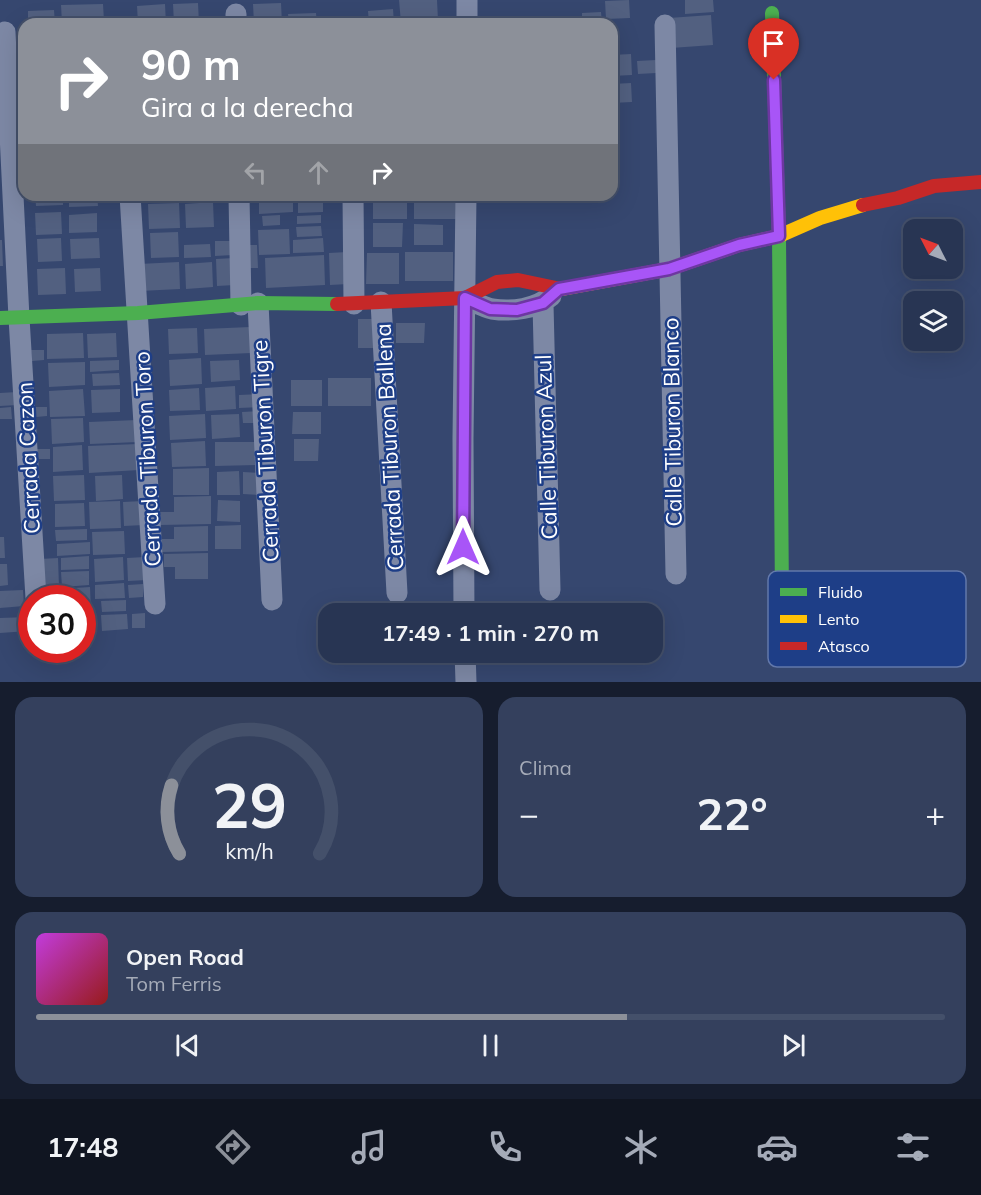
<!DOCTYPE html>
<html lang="es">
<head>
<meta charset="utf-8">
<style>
  body { margin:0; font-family:Mulish,sans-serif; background:#34405d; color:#f1f3f6; height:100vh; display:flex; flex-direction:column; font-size:22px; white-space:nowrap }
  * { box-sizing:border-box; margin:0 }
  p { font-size:20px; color:#a5abb8 }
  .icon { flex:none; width:33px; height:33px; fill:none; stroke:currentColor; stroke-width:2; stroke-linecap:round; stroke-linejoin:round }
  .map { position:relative; height:682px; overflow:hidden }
  .side { display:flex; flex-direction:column; gap:15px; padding:15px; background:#161d2e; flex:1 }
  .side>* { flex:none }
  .hud { position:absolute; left:18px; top:18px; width:600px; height:183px; border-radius:18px; box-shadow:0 6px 24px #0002,0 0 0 2px #44506a; background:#8c9099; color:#fff; overflow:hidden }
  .needle { width:39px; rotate:312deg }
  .tools { position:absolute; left:903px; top:219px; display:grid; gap:12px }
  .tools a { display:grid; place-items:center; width:60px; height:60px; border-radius:12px; background:#283553; box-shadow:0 6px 24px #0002,0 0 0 2px #44506a; font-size:30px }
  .speed { position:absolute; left:18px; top:585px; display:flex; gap:12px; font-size:30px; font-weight:700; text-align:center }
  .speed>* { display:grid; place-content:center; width:78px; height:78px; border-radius:50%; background:#283553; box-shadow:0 6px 24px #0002,0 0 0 2px #44506a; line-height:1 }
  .speed .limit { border:9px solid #d22; background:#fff; color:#111 }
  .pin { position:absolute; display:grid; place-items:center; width:51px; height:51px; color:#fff; margin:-62px -26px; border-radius:50% 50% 50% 0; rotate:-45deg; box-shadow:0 0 6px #0007 }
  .pin .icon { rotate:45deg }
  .me { position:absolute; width:66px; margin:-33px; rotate:0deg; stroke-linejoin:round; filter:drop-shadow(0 0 4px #0008) }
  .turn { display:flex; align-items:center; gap:21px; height:126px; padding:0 24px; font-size:27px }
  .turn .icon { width:78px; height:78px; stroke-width:2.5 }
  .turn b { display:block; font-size:42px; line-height:51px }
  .lanes { display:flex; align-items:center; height:57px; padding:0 24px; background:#0003; justify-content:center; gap:30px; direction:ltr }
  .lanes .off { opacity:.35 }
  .big { font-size:45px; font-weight:700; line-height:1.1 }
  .side .tile { flex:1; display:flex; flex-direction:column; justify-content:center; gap:9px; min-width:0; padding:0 21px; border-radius:18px; background:#34405d }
  .side .dial { align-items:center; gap:0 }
  .dial svg { height:156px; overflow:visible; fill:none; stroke:#44506a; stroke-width:7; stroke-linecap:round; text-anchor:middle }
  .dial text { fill:#f1f3f6; stroke:none }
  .song { display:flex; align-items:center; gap:18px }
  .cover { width:72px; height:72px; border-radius:9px; background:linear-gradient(135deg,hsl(290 70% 55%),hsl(0 70% 35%)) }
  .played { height:6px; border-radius:3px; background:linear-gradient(90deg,#8c9099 65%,#44506a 65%) }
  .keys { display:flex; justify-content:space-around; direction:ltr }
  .heat { display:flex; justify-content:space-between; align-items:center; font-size:33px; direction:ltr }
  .side .tiles { flex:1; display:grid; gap:15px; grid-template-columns:1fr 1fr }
  .tile:last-child { grid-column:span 2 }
  .trip { position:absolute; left:318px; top:603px; width:345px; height:60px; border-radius:18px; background:#283553; box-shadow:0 6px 24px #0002,0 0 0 2px #44506a; font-weight:700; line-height:60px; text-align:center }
  .menu { display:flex; height:96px; justify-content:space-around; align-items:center; background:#101521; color:#a5abb8 }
  .menu .icon { width:42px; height:42px }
  .menu .on { color:#8c9099 }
  .menu b { font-size:27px; color:#f1f3f6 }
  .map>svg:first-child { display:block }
  .building { fill:#526080 }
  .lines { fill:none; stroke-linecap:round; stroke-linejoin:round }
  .street { stroke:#7d88a5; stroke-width:21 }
  .fast { stroke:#4caf50; stroke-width:14 }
  .slow { stroke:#ffc107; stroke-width:14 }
  .jam { stroke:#c62828; stroke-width:14 }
  .route-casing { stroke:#6d37a1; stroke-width:15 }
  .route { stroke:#a855f7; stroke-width:10 }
  .labels { text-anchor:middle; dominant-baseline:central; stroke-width:5; stroke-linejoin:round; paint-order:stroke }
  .street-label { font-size:22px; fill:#fff; stroke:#1e3e87 }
  .key { fill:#1e3e87; stroke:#6278ab; stroke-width:1.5 }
  .key-label { font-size:16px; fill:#fff }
</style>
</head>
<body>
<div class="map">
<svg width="981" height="682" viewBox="0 0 981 682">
  <rect width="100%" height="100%" fill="#36476f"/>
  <path class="building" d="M 399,0 L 437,0 L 438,20 L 401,23 Z
    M 629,0 L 630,18 L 606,19 L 605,1 Z
    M 685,0 L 713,0 L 714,12 L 685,14 Z
    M 198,3 L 199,24 L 174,24 L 173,4 Z
    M 281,3 L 282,24 L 254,24 L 253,4 Z
    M 103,4 L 104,21 L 62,23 L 61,5 Z
    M 165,4 L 166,24 L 138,24 L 137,6 Z
    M 393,9 L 394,23 L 369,24 L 368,11 Z
    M 54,10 L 55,24 L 28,24 L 28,11 Z
    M 601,12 L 602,24 L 582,24 L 582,13 Z
    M 316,13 L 317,24 L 289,24 L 288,14 Z
    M 711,15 L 713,45 L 671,48 L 669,18 Z
    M 631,54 L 632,75 L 612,76 L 612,55 Z
    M 656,60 L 656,73 L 638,74 L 637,61 Z
    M 631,83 L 632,102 L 612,103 L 612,84 Z
    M 35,195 L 63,195 L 63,205 L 36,206 Z
    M 69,195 L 97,195 L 98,206 L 69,207 Z
    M 148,195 L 179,195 L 179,201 L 148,202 Z
    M 184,195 L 210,195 L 210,199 L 184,201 Z
    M 373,195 L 407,196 L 407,219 L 373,219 Z
    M 414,196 L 457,196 L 456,219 L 414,219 Z
    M 323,197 L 323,212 L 298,213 L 298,198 Z
    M 293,198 L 293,212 L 259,214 L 259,200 Z
    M 213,202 L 214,227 L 186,228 L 185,204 Z
    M 179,203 L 180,228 L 149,229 L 148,204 Z
    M 61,212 L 62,234 L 36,235 L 35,213 Z
    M 97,213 L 97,232 L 69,233 L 69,215 Z
    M 280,215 L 280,225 L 263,226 L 262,216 Z
    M 321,215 L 321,223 L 297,224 L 297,216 Z
    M 373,223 L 403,223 L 402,247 L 373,247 Z
    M 414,224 L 443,225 L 443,245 L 414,245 Z
    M 321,226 L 322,236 L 297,237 L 296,227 Z
    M 289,229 L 290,254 L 259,255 L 258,230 Z
    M 178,232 L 179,257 L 151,258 L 150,233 Z
    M 61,238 L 62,261 L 38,262 L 37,239 Z
    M 99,238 L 100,258 L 71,259 L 70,239 Z
    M 323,238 L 324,252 L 293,253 L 293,240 Z
    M 0,240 L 2,240 L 3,266 L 0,266 Z
    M 215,241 L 232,241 L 233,255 L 215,256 Z
    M 210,244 L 211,257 L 184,258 L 184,245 Z
    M 246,245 L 257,245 L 258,268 L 247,268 Z
    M 347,252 L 348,284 L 330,285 L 329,253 Z
    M 405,252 L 453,252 L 453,281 L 405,281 Z
    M 367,253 L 399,253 L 399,284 L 366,284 Z
    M 324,255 L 325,285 L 266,288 L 265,258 Z
    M 234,258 L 235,285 L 217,286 L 216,259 Z
    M 179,262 L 180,289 L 140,291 L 139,264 Z
    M 212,262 L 213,287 L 186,289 L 185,264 Z
    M 65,268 L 66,294 L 38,295 L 37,269 Z
    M 100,268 L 101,291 L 75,292 L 74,269 Z
    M 358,319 L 376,319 L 376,348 L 358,348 Z
    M 396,323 L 425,323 L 424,343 L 396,343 Z
    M 250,327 L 251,353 L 205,355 L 204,329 Z
    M 197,328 L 198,353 L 169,354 L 168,329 Z
    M 83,333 L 84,358 L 47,359 L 47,334 Z
    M 116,333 L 117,357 L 88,358 L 87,334 Z
    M 31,350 L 44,350 L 44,360 L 32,361 Z
    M 201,358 L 202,384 L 170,386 L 169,360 Z
    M 119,360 L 119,370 L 90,372 L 90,361 Z
    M 239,360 L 240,380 L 211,382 L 210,361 Z
    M 85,362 L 85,385 L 49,387 L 48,363 Z
    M 119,373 L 120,385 L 93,386 L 92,374 Z
    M 328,378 L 371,378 L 371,406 L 328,406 Z
    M 291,380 L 322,380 L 322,406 L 291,406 Z
    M 235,386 L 236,409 L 206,411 L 205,388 Z
    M 199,388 L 200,410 L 170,411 L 169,390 Z
    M 83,389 L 85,416 L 50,417 L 49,391 Z
    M 120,389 L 120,412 L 92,413 L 91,390 Z
    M 17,392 L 18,405 L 0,406 L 0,393 Z
    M 259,394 L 259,407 L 239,408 L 239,395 Z
    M 11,407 L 12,419 L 0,419 L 0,408 Z
    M 35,407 L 47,407 L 47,416 L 36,417 Z
    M 259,411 L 260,423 L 243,423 L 242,412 Z
    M 293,412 L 321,412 L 321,434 L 292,434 Z
    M 205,414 L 206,438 L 170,440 L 169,416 Z
    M 239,414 L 240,437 L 212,439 L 211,415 Z
    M 83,418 L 84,442 L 52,444 L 51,419 Z
    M 137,420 L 138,442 L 90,444 L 89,422 Z
    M 294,439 L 319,439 L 318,461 L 294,461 Z
    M 205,441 L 206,466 L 172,467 L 171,443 Z
    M 215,442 L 258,442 L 258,465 L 215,466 Z
    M 138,444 L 139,470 L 89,473 L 88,446 Z
    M 82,445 L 83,470 L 53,472 L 53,447 Z
    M 37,449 L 50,449 L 50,459 L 37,459 Z
    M 209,468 L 209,495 L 173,495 L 173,469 Z
    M 239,471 L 240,495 L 217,495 L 217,472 Z
    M 243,472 L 261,473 L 260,495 L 243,494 Z
    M 84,475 L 85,500 L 54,501 L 53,476 Z
    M 122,475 L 123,499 L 96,501 L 95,476 Z
    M 211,496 L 211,524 L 160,525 L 160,512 L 174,512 L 174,497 Z
    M 218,500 L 240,501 L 240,522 L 217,521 Z
    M 120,501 L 121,528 L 90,529 L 89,502 Z
    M 143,501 L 144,525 L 124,526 L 123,502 Z
    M 84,503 L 85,526 L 55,527 L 55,504 Z
    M 241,525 L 241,549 L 215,549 L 215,526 Z
    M 208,526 L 208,551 L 162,552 L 162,539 L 174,539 L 174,527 Z
    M 87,529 L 87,540 L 56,541 L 55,530 Z
    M 124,531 L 125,554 L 93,555 L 92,532 Z
    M 0,537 L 4,537 L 5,558 L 0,558 Z
    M 90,542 L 90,554 L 57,556 L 57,544 Z
    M 208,553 L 208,579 L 175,579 L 175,567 L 164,567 L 164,554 Z
    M 89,556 L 89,569 L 61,570 L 61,558 Z
    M 123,557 L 124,580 L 95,582 L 94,559 Z
    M 145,557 L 147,580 L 128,581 L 127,558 Z
    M 58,558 L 59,587 L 41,587 L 40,559 Z
    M 0,564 L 7,564 L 8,585 L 0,586 Z
    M 89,571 L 89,585 L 62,587 L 61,572 Z
    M 124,583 L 125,598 L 95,599 L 95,585 Z
    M 143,584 L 143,597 L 129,598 L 128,585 Z
    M 90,587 L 92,634 L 82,634 L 82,598 L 59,598 L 59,589 Z
    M 23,590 L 24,606 L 0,608 L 0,591 Z
    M 126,600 L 126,611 L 102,612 L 101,601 Z
    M 145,613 L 145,628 L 132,628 L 132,614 Z
    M 127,614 L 128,629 L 102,631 L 101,615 Z
    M 28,617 L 28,631 L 0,633 L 0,618 Z"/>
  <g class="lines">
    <path class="street" d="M 236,14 L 236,24
      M 467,24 L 467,0
      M 665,25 L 676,574
      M 5,32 L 19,318 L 36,598
      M 130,195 L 155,604
      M 239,195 L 241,305
      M 353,195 L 354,304
      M 465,298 C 473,301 483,307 492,309 C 512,312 536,309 551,296
      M 381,302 L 397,593
      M 258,303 L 272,600
      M 543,304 L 550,590
      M 464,614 L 463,439 L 466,195
      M 465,652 L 466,682"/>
    <path class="fast" d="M 772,13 L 779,236 L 782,598
      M 0,318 L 138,313 L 258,303 L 337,304"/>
    <path class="slow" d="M 561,289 L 669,269 L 739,245 L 779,236 L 820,218 L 863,205"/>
    <path class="jam" d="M 863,205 L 898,198 L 934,186 L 981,182
      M 337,304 L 465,298 L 497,282 L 518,280 L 561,289"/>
  </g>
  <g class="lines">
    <defs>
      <path id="route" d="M 463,547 L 465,298 L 490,309 L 517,310 L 543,303 L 559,289 L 669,269 L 739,245 L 779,236 L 774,80"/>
    </defs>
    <use href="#route" class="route-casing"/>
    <use href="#route" class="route"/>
  </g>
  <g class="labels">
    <g class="street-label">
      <text transform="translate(672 422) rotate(-91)">Calle Tiburon Blanco</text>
      <text transform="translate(389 447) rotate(-93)">Cerrada Tiburon Ballena</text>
      <text transform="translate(546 447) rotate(-92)">Calle Tiburon Azul</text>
      <text transform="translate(265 451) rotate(-93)">Cerrada Tiburon Tigre</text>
      <text transform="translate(28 458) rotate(-93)">Cerrada Cazon</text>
      <text transform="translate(147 459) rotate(-93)">Cerrada Tiburon Toro</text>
    </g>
  </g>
  <rect x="768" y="571" width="198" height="96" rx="9" class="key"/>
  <rect x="780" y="588" width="27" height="8" fill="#4caf50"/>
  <rect x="780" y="615" width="27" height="8" fill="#ffc107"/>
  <rect x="780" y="642" width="27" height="8" fill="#c62828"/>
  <g class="key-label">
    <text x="818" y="598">Fluido</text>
    <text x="818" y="625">Lento</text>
    <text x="818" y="652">Atasco</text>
  </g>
</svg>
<div class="tools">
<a><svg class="needle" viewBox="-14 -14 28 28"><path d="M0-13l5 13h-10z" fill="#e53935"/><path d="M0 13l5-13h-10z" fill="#a5abb8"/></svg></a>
<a><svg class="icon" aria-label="layers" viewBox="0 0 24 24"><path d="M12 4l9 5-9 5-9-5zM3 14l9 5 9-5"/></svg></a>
</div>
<div class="speed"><div class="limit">30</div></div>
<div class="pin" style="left:774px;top:80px;background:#d93025"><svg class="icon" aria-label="arrive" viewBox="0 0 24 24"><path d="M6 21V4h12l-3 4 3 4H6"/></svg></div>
<svg class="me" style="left:463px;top:547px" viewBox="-20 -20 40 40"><path d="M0-17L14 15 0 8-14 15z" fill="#a855f7" stroke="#fff" stroke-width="4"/></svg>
<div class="trip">17:49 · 1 min · 270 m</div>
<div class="hud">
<div class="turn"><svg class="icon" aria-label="right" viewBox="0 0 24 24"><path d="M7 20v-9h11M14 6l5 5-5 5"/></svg><div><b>90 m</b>Gira a la derecha</div></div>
<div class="lanes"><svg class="icon off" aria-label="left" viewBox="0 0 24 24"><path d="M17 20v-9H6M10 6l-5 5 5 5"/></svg><svg class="icon off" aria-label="ahead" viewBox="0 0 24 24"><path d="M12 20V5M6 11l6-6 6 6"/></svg><svg class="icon" aria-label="right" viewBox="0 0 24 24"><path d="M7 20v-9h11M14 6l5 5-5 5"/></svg></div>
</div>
</div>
<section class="side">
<div class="tiles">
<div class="tile dial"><svg viewBox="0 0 100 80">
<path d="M14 69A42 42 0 1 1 86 69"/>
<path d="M14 69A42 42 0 0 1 10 34" stroke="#8c9099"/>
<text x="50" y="56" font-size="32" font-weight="700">29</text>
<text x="50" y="72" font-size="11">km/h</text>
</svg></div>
<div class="tile"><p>Clima</p>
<div class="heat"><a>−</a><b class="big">22°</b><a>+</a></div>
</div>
<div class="tile">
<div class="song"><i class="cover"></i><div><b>Open Road</b><p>Tom Ferris</p></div></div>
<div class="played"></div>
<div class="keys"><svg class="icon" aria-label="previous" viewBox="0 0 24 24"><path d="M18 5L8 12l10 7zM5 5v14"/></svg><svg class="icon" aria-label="pause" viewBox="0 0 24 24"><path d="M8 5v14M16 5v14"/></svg><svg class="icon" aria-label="next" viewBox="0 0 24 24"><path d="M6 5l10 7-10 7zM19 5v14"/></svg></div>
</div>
</div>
</section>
<nav class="menu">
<b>17:48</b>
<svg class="icon on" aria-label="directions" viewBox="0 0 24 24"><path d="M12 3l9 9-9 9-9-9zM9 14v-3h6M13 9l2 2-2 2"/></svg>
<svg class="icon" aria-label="music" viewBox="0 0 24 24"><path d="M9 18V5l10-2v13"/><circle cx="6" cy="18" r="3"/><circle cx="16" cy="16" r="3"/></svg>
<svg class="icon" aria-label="phone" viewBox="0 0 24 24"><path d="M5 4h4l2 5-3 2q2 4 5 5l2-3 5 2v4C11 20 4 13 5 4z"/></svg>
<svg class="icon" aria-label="climate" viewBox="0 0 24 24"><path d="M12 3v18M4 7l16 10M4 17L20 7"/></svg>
<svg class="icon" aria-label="car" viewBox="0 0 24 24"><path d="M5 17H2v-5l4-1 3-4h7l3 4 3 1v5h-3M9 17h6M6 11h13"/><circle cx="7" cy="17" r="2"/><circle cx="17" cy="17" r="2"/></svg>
<svg class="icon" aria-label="filters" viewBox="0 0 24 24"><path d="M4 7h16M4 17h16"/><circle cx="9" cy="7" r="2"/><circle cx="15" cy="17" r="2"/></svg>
</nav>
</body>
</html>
